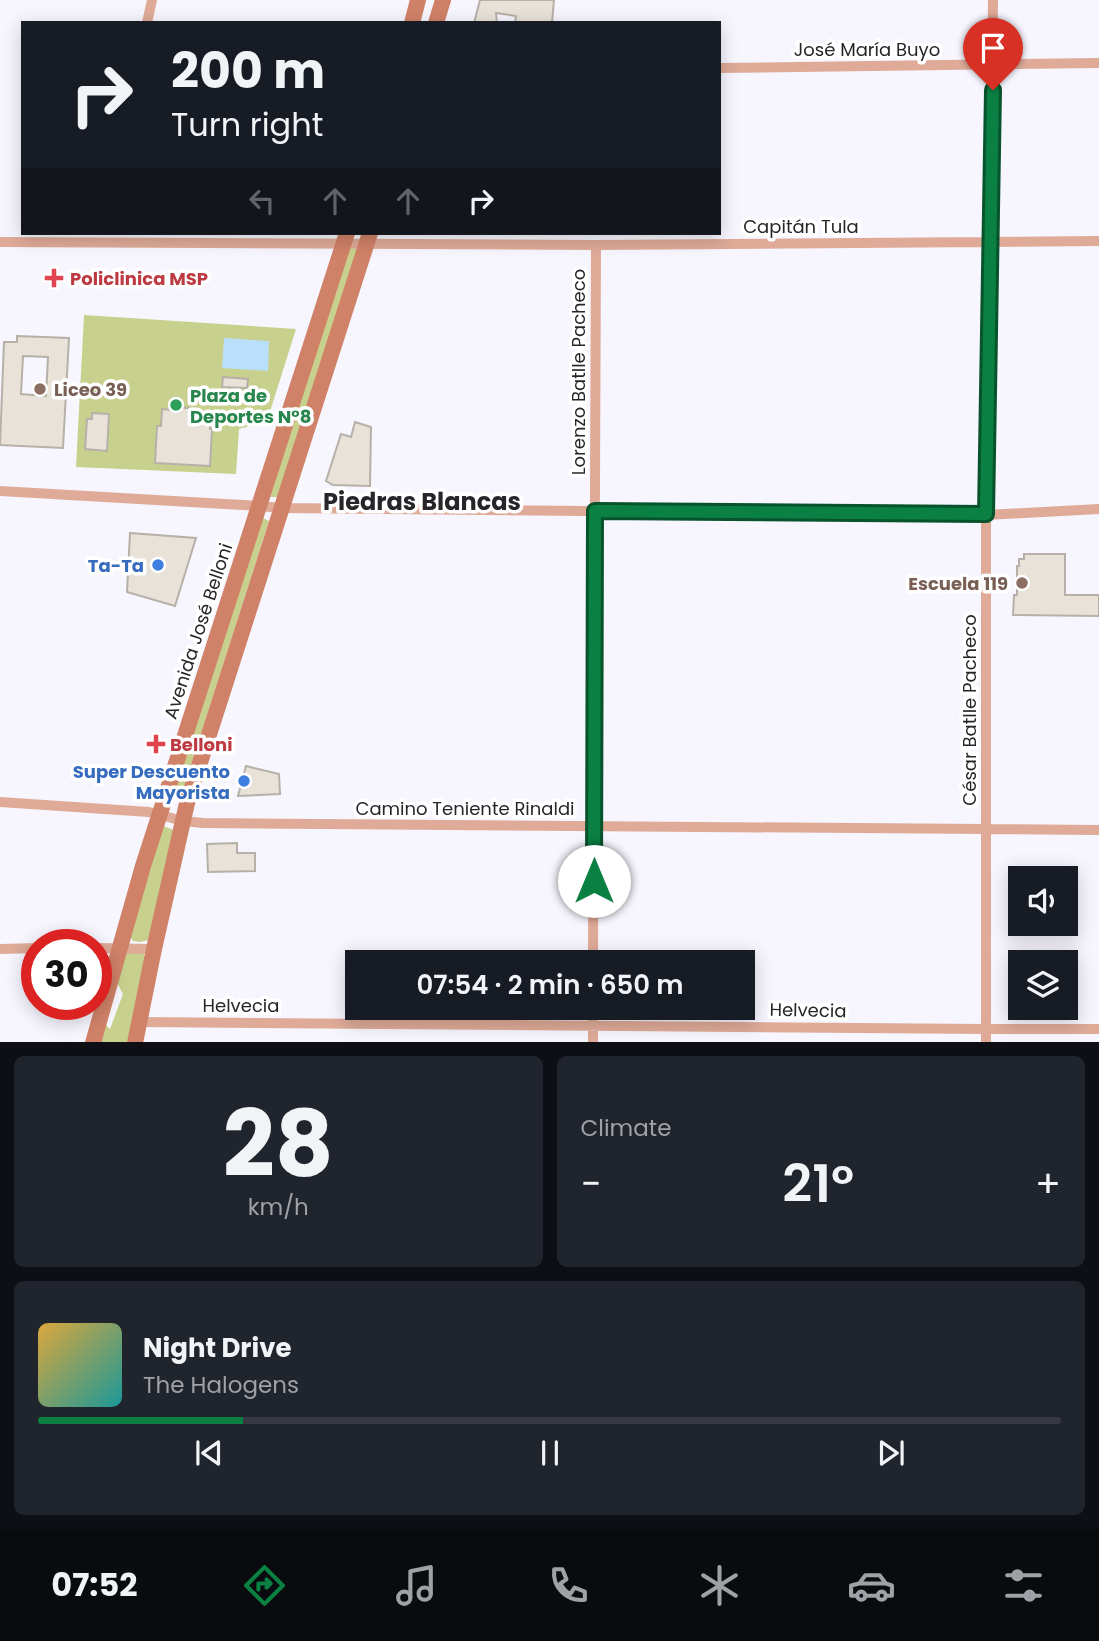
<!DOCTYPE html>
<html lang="en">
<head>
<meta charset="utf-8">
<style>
  body { margin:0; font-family:Poppins,sans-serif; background:#20242c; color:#f1f3f6; height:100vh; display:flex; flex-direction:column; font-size:26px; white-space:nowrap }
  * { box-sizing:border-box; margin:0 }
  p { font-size:23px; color:#9ea1a6 }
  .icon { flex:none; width:38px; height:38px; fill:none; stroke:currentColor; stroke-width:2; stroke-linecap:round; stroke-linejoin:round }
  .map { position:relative; height:1042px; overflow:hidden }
  .details { display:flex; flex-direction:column; gap:14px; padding:14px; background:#0d0f14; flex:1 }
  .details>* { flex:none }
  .top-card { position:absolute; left:21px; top:21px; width:700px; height:214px; border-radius:0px; box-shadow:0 4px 18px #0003; background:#171b24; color:#f1f3f6; overflow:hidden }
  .fabs { position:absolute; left:1008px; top:866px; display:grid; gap:14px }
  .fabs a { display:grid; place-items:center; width:70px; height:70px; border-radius:0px; background:#171b24; box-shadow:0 4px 18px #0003; font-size:35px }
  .speed { position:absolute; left:21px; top:929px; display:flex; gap:14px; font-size:35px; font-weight:700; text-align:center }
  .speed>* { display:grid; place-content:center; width:91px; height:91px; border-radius:50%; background:#171b24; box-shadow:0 4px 18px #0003; line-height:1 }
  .speed .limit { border:10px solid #d22; background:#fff; color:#111 }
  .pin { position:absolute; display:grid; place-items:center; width:60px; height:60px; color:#fff; margin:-72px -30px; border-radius:50% 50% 50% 0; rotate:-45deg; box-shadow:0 0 7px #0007 }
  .pin .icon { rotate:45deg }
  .me { position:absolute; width:77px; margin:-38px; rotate:0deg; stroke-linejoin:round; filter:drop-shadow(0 0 5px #0008) }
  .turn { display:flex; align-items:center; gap:24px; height:147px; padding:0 35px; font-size:32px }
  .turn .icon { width:91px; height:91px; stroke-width:2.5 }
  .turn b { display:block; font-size:49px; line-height:60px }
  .lanes { display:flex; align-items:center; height:66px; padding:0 35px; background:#0003; justify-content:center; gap:35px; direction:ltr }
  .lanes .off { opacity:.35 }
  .big { font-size:52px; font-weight:600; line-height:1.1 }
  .details .widget { flex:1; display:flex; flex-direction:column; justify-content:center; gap:10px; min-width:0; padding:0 24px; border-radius:10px; background:#20242c }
  .details .dial { align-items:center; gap:0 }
  .dial b { font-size:91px; line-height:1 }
  .song { display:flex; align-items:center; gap:21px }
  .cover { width:84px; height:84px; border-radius:10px; background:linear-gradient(135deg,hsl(40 70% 55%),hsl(180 70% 35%)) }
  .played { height:7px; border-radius:4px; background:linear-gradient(90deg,#0b8043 20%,#363941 20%) }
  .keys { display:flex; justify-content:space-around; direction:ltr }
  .heat { display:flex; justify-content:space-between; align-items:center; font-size:38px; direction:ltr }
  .details .tiles { flex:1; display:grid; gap:14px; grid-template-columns:1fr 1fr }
  .widget:last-child { grid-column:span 2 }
  .trip { position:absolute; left:345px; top:950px; width:410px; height:70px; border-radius:0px; background:#171b24; box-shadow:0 4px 18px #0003; font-weight:600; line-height:70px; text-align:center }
  .tabs { display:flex; height:112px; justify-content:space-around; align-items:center; background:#090b0e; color:#9ea1a6 }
  .tabs .icon { width:49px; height:49px }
  .tabs .on { color:#0b8043 }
  .tabs b { font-size:32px; color:#f1f3f6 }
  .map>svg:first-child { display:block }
  .green { fill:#c8d08d }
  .water { fill:#badffb }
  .building { fill:#e8e2d9; stroke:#b6b0a8; stroke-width:2; fill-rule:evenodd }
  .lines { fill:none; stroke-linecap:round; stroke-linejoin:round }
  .minor { stroke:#dfaa98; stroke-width:10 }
  .secondary { stroke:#d08268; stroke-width:16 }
  .route-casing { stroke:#07532c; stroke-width:18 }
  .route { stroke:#0b8043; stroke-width:12 }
  .health-dot { fill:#e0444e; stroke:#fff; stroke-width:2.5 }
  .education-dot { fill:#8d6e63; stroke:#fff; stroke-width:2.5 }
  .leisure-dot { fill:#2e9e5b; stroke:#fff; stroke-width:2.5 }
  .shop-dot { fill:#3f7fe0; stroke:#fff; stroke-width:2.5 }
  .labels { text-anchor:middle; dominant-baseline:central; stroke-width:7; stroke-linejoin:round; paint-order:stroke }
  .street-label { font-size:18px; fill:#26262a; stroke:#fff }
  .health-label { font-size:18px; font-weight:bold; fill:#be3a42; stroke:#fff; text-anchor:start }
  .education-label { font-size:18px; font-weight:bold; fill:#785e54; stroke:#fff; text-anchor:start }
  .leisure-label { font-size:18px; font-weight:bold; fill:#27864d; stroke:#fff; text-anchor:start }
  .shop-label { font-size:18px; font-weight:bold; fill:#366cbe; stroke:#fff; text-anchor:end }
  .district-label { font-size:24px; font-weight:bold; fill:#26262a; stroke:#fff }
</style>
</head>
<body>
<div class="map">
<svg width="1099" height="1043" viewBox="0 0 1099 1043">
  <rect width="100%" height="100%" fill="#f7f6fe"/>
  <path class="green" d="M 347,248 L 359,249 L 279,497 L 270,497 Z
    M 84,315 L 296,329 L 267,421 L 239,429 L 236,474 L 76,467 Z
    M 263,518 L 269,521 L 182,793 L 178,794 L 175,789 Z
    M 163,826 L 177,831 L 149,940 L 140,942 L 133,941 L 130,936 Z
    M 129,951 L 143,953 L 146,958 L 130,1042 L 97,1043 L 103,1022 L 110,1029 L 123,994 L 116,981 L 123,957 Z"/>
  <path class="water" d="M 224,338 L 269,341 L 268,371 L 222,368 Z"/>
  <path class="building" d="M 480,0 L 554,0 L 552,23 L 515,23 L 516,16 L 496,13 L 497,23 L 474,23 Z
    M 17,336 L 69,338 L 63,448 L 0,445 L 4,342 L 17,342 ZM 23,356 L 48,357 L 46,396 L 21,394 Z
    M 223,377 L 248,379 L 247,388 L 222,387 Z
    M 174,407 L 199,409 L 199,412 L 211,412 L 210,429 L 212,429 L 210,466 L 155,463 L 157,426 L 161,426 L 162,409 L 173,410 Z
    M 92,413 L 109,414 L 107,451 L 85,449 L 87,419 L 92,419 Z
    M 355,422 L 371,427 L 370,486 L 333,485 L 326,481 L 341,434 L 351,437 Z
    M 130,533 L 196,538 L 175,606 L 127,592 Z
    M 1024,554 L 1065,554 L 1065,595 L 1099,595 L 1099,616 L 1013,615 L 1014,595 L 1017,595 L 1017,566 L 1019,566 L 1019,559 L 1024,559 Z
    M 246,766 L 279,774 L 280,794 L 238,796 Z
    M 237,843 L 237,853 L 255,853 L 255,871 L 208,872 L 207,844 Z"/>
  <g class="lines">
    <path class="minor" d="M 147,23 L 152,0
      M 719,68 L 1099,63
      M 0,242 L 596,245 L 1099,241
      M 0,491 L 259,506 L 281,508 L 986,515 L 1099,509
      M 0,802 L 149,812 L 183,821 L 203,823 L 1099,830
      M 96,948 L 154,949
      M 0,949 L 37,948
      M 593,962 L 596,245
      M 139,1022 L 986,1029 L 1099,1029
      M 593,1043 L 593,1008
      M 986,1043 L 986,515 L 993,0"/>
    <path class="secondary" d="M 412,23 L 418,0
      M 436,23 L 443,0
      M 93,1043 L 143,866 L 347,233
      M 135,1043 L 154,949 L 187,803 L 370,233"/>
  </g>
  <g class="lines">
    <defs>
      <path id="route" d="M 594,881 L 595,511 L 986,514 L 993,90"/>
    </defs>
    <use href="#route" class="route-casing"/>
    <use href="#route" class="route"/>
  </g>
  <g class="health-dot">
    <path d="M50.5 267.5h7v7h7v7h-7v7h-7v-7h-7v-7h7z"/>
    <path d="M152.5 733.5h7v7h7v7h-7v7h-7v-7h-7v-7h7z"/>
  </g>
  <g class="education-dot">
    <circle cx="40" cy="389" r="7"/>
    <circle cx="1022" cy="583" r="7"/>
  </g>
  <circle class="leisure-dot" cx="176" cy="405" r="7"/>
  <g class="shop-dot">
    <circle cx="158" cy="565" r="7"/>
    <circle cx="244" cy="781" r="7"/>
  </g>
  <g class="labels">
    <g class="street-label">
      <text x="867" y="49">José María Buyo</text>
      <text x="801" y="226">Capitán Tula</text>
      <text transform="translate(578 372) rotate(-90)">Lorenzo Batlle Pacheco</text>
      <text transform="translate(198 631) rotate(-72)">Avenida José Belloni</text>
      <text transform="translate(969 710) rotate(-90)">César Batlle Pacheco</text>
      <text x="465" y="808">Camino Teniente Rinaldi</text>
      <text x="241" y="1005">Helvecia</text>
      <text transform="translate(808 1010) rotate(1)">Helvecia</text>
    </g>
    <g class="health-label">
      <text x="70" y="278">Policlinica MSP</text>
      <text x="170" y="744">Belloni</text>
    </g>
    <g class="education-label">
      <text x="54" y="389">Liceo 39</text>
      <text x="1008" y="583" text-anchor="end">Escuela 119</text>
    </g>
    <g class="leisure-label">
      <text x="190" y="395">Plaza de<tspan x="190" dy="21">Deportes N°8</tspan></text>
    </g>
    <g class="shop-label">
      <text x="144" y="565">Ta-Ta</text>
      <text x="230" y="771">Super Descuento<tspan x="230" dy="21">Mayorista</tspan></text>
    </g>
    <g class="district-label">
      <text x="422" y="501">Piedras Blancas</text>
    </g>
  </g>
</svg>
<div class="fabs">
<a><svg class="icon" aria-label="sound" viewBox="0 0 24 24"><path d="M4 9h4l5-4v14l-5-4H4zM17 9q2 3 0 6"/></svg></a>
<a><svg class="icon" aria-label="layers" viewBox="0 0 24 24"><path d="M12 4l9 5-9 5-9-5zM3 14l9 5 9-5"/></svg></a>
</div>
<div class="speed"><div class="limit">30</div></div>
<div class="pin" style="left:993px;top:90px;background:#d93025"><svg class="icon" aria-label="arrive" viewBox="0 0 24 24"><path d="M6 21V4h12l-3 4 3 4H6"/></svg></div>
<svg class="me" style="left:594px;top:881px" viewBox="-20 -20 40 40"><circle r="19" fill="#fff"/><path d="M0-13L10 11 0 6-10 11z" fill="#0b8043"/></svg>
<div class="trip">07:54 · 2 min · 650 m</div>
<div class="top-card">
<div class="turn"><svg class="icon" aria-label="right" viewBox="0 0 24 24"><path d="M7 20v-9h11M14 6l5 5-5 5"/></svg><div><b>200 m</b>Turn right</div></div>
<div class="lanes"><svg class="icon off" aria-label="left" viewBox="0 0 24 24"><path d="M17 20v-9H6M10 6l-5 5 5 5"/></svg><svg class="icon off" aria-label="ahead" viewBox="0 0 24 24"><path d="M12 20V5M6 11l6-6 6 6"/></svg><svg class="icon off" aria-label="ahead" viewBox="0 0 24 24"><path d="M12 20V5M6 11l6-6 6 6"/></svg><svg class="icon" aria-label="right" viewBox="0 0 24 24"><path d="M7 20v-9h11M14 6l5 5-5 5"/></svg></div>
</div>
</div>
<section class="details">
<div class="tiles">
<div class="widget dial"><b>28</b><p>km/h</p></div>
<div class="widget"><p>Climate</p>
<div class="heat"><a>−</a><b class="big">21°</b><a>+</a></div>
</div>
<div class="widget">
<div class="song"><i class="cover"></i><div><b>Night Drive</b><p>The Halogens</p></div></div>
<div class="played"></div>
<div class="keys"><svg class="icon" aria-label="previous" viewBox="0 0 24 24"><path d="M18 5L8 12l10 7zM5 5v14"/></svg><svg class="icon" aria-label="pause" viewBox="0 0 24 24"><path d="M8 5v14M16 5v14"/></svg><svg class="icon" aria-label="next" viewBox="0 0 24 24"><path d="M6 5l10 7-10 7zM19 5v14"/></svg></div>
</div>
</div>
</section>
<nav class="tabs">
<b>07:52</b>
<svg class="icon on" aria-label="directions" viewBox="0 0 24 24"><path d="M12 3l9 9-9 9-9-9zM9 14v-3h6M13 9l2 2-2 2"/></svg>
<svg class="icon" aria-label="music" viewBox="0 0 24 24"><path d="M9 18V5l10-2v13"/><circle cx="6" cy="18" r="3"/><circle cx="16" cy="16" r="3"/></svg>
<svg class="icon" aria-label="phone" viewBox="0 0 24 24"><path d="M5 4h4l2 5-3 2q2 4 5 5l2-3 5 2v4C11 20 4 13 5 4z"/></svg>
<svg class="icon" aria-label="climate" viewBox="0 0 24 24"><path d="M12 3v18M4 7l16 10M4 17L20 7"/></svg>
<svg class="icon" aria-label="car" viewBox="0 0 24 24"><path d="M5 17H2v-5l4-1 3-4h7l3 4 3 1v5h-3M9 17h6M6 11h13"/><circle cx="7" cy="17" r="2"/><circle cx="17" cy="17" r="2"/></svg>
<svg class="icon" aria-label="filters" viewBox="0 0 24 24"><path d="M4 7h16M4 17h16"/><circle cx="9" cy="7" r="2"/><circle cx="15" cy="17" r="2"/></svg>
</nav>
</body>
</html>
